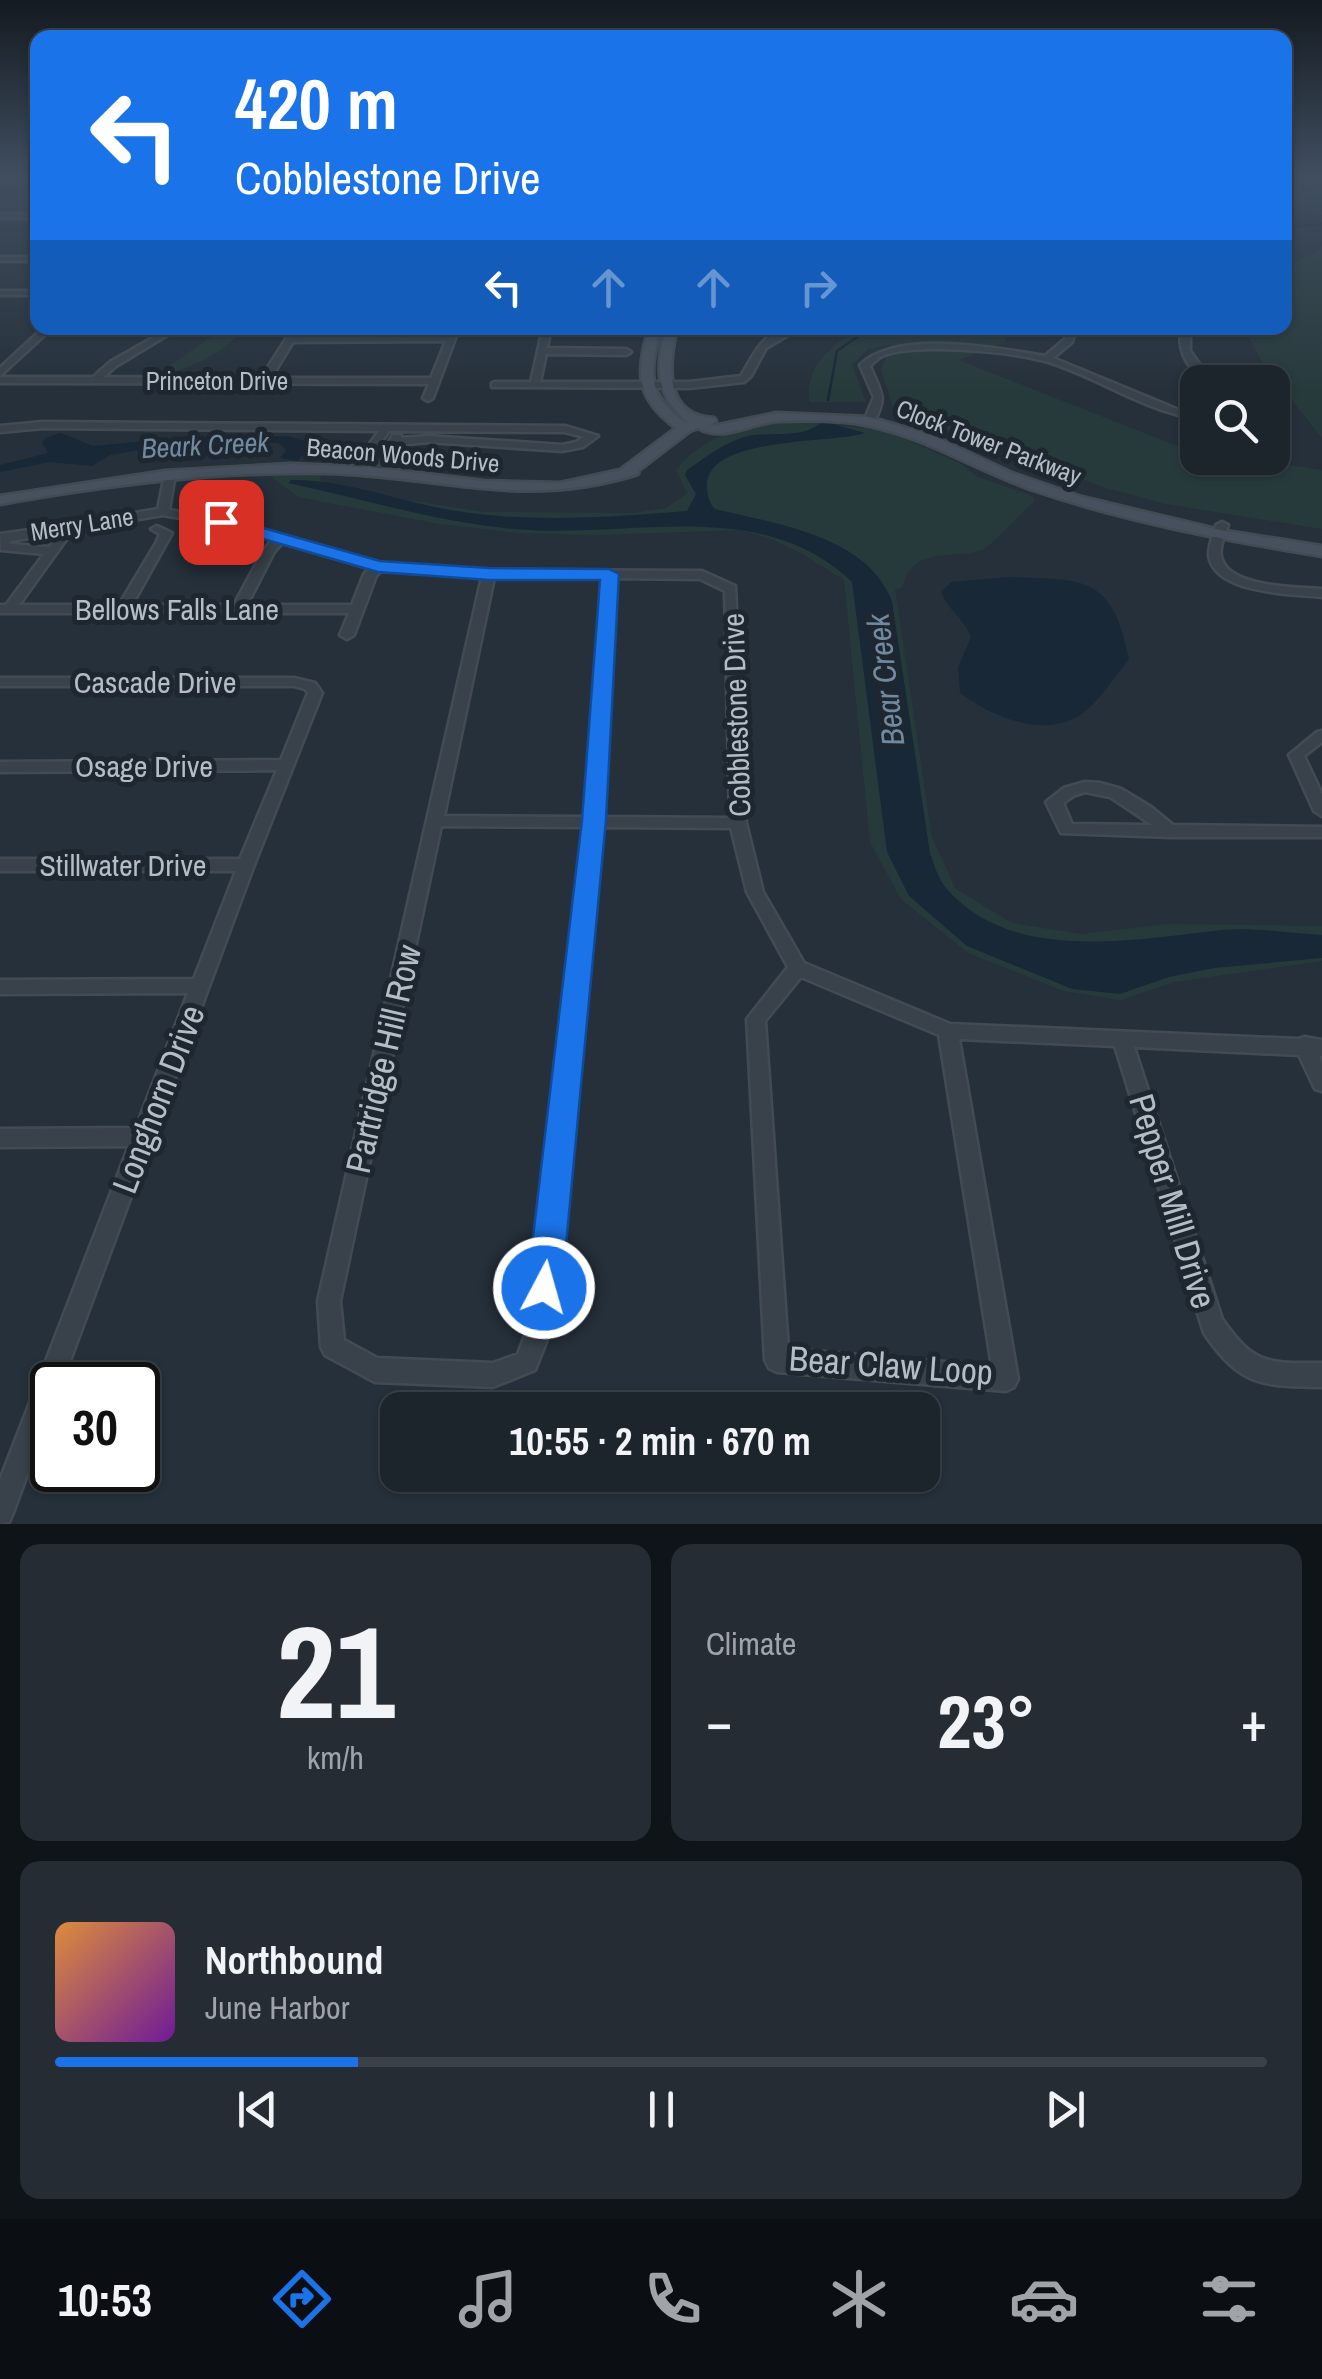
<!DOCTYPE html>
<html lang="en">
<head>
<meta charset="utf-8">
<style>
  body { margin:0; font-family:"Archivo Narrow",sans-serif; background:#252c34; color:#f1f3f6; height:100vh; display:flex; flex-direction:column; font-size:38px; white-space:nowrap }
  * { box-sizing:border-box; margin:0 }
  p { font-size:32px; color:#a0a4a9 }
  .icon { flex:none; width:55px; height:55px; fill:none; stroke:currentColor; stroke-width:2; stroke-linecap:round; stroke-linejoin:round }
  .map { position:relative; height:1524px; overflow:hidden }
  .drawer { display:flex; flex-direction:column; gap:20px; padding:20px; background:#0f1418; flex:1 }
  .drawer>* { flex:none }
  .hud { position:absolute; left:30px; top:30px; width:1262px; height:305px; border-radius:20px; box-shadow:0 2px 8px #0004,0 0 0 2px #3a4148; background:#1a73e8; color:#fff; overflow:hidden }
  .fabs { position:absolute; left:1180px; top:365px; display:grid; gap:20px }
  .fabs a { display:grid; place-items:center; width:110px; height:110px; border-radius:20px; background:#1c242c; box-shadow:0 2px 8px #0004,0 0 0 2px #3a4148; font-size:50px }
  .speed { position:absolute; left:30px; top:1362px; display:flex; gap:20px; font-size:50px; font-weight:700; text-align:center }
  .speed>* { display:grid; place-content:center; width:130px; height:130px; border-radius:50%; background:#1c242c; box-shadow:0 2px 8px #0004,0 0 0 2px #3a4148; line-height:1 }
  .speed .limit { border:5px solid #111; border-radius:15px; background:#fff; color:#111 }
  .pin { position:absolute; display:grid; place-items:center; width:85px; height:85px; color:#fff; margin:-42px; border-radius:20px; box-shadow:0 5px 15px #0006 }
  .me { position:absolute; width:110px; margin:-55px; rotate:6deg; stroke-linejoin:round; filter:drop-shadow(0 0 8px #0008) }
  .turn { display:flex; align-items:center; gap:35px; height:210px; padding:0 40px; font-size:45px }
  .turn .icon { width:130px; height:130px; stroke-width:2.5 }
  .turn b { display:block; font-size:70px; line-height:85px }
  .lanes { display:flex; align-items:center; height:95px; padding:0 40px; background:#0003; justify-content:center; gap:50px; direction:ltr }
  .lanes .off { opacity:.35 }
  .big { font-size:75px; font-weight:700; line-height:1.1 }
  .drawer .widget { flex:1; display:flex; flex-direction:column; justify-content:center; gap:15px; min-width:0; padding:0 35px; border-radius:20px; background:#252c34 }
  .drawer .dial { align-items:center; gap:0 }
  .dial b { font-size:130px; line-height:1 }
  .song { display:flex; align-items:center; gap:30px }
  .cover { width:120px; height:120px; border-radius:15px; background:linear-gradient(135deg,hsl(30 70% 55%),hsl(280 70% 35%)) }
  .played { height:10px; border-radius:5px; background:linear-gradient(90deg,#1a73e8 25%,#3a4148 25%) }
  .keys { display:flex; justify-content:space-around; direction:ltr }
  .heat { display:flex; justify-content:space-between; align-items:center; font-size:55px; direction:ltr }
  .drawer .tiles { flex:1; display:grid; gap:20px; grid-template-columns:1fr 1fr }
  .widget:last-child { grid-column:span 2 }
  .trip { position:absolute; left:380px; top:1392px; width:560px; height:100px; border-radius:20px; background:#1c242c; box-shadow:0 2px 8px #0004,0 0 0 2px #3a4148; font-weight:700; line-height:100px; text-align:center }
  .menu { display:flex; height:160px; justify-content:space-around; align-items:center; background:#0b0e12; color:#a0a4a9 }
  .menu .icon { width:70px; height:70px }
  .menu .selected { color:#1a73e8 }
  .menu b { font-size:45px; color:#f1f3f6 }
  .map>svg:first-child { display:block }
  .green { fill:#273a3b }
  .water { fill:#192836 }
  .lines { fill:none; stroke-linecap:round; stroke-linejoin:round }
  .stream { stroke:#192836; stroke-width:2.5 }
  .street-casing { stroke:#424b53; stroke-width:5 }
  .secondary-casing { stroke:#424b53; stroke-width:5 }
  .street { fill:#39424a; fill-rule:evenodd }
  .secondary { fill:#47515d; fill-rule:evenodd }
  .route { fill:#1a73e8; stroke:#114b97; stroke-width:2.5 }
  .labels { text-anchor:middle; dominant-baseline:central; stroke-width:10; stroke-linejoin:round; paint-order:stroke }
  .far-street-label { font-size:25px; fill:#b4bdc6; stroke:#1e272f }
  .far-water-label { font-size:28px; font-style:italic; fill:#718aa1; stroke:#1e272f }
  .street-label { font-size:30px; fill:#b4bdc6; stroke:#1e272f }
  .water-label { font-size:32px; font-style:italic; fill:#718aa1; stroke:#1e272f }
  .near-street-label { font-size:35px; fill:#b4bdc6; stroke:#1e272f }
</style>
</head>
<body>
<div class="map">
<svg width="1322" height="1524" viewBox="0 0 1322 1524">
  <rect width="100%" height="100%" fill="#25303a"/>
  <path class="green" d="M 1285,178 L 1322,187 L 1322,215 L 1285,202 Z
    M 1322,247 L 1322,438 L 1263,364 L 1249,338 L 1255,328 L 1285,328 L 1285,265 L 1314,254 Z
    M 224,328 L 245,328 C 225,352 185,373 155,376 Z
    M 857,328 L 1007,328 L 1005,342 L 959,360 L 1177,446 L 1197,450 L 1198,458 L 1245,458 L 1322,470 L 1322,529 L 1166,504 L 1106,488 L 894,410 L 881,370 L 891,344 L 868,349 L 852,365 L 866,402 L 809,402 C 806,362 830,350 857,328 Z
    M 793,421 L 886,430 L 961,464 L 978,477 L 1032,496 L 1034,502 C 1018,516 1004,533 988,546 C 967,564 912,540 903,587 L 895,589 L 932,838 L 956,889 L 1012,923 L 1082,934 L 1168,924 L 1322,926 L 1322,961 L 1174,982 L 1121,1000 L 1064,991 L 968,953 L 901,899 L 870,842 L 844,580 L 801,553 L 766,537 L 739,530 L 598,535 L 518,533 L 439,524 L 298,497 L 268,474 L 321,474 L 320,481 L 405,500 L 485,512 L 634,513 L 666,508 L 687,493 L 676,470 C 705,433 749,425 793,421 Z"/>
  <path class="water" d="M 822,421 L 865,433 C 835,444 703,435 707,488 C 708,497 709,503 715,509 C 776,524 866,535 892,601 L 930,853 C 934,864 938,879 946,888 C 1012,965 1135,939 1222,930 C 1254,927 1290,933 1322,935 L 1322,958 L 1214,968 L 1169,977 L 1120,994 L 1072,989 L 967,946 L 909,896 L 887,852 L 852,582 C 759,494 629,540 514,529 C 436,522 364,499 288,483 L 291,480 C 346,479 403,503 457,511 C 531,523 612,517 687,511 L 696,494 L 685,475 L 687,470 C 705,458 723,443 744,437 C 768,430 804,441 822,421 Z
    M 61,433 L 93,446 L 168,439 L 288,436 L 305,441 L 306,452 L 297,461 L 280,458 L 286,450 L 278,443 L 164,446 L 110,455 L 92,466 L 50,462 L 0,472 L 0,465 L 48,453 L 42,443 L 45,438 Z
    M 1010,577 C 1085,580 1112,575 1129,659 C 1116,675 1104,694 1089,708 C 1051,743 994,718 960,693 L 958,668 L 971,637 C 964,618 948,610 941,592 L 951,582 Z"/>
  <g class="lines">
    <path class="stream" d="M 1285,227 L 1322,224
      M 828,400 L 837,351 L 870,328"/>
    <defs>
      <path id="street" d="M 0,214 L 38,214 L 38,218 L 0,218 Z
        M 0,257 L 38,257 L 38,261 L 0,261 Z
        M 0,291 L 38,291 L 38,295 L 0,295 Z
        M 43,328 L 58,328 L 49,331 L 0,376 L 0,368 Z
        M 170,328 L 179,328 L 116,366 L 104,377 L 261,378 L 293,328 L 301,328 L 296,336 L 448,335 L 451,328 L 459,328 L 433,398 L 428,401 L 423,398 L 429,384 L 0,383 L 0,377 L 93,377 L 110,362 ZM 446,341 L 431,378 L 271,378 L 293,342 Z
        M 543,328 L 551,328 L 547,348 L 626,349 L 631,352 L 626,355 L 546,354 L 540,382 L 689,382 L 741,376 C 756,351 765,326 800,328 L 766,348 L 751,376 L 744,382 L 689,388 L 492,387 L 492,383 L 495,382 L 531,382 Z
        M 1068,328 L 1076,328 L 1072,342 L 1053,358 L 1179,410 L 1198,413 L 1198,419 C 1143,411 1097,376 1045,361 C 1011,352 913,342 882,356 C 878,358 874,362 870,366 C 880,392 889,396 873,423 L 864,421 L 874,397 L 860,365 C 897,329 998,348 1045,356 L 1065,339 Z
        M 1182,328 L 1190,328 L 1190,351 L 1212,382 L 1203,382 C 1188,366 1176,351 1182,328 Z
        M 43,422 L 565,426 L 598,436 L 583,447 L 562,451 L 428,442 L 397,445 L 379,473 L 375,474 L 370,471 L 393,435 L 401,435 L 401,438 L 428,436 L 562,445 L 576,442 L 584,437 L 565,432 L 389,431 L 360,472 L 356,473 L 351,470 L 379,431 L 43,428 L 0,432 L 0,426 Z
        M 170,471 L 175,474 L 169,510 L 225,520 L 379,563 L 489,570 L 702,571 L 735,586 L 746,823 L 763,892 L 804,963 L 950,1024 L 1298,1039 L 1304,1037 L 1322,1040 L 1322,1056 L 1319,1056 L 1322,1063 L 1322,1091 L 1315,1089 L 1299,1055 L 1134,1047 L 1222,1319 C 1255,1366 1268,1363 1322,1363 L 1322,1387 C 1261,1386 1240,1386 1204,1333 L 1115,1046 L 959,1039 L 1018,1379 L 1014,1387 L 1006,1391 L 777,1372 L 769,1368 L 765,1360 L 747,1019 L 788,967 L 747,892 L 731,828 L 601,827 L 552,1327 L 535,1370 L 493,1387 L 375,1382 L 325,1355 L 321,1347 L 318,1301 L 482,577 L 381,571 L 376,576 L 354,635 L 347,639 L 340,635 L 349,613 L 0,613 L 0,605 L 6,605 L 44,554 L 1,550 L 0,534 L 66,525 L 72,521 L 77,523 L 158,509 L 165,474 ZM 163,515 L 220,525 L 272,540 L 263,551 L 234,605 L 132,605 L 172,533 L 157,526 L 151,529 L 160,534 L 156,543 L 119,605 L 19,605 L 73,530 ZM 60,533 L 49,547 L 11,544 L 10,541 ZM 282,543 L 369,568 L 364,574 L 352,605 L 247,605 L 274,552 ZM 494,578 L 603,578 L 586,817 L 444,816 ZM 615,578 L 700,579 L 725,591 L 730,818 L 602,817 ZM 441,826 L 585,827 L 528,1327 L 518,1354 L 493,1363 L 377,1358 L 344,1340 L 340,1301 ZM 801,977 L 939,1035 L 992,1366 L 788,1349 L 765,1021 Z
        M 1222,522 L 1228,525 C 1225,534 1219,546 1221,556 C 1226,588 1298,587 1322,589 L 1322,597 C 1293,594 1215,594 1209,556 C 1208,546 1214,534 1216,525 Z
        M 0,678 L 294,678 L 315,683 L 322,693 L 254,865 L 61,1385 L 52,1385 L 52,1407 L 13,1513 L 9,1522 L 0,1524 L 0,1480 L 129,1146 L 0,1147 L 0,1129 L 136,1128 L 188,993 L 0,994 L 0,980 L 194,979 L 236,871 L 0,871 L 0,859 L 240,859 L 277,770 L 0,772 L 0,762 L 281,760 L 308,693 L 305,689 L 294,686 L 0,686 Z
        M 1322,731 L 1322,742 L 1304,756 L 1322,794 L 1322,816 L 1314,811 L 1289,755 L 1317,732 Z
        M 1085,782 L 1100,783 L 1121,789 L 1151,807 L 1173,825 L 1322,827 L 1322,837 L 1171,837 L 1061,833 L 1046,802 L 1064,788 ZM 1085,792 L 1110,797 L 1152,825 L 1072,824 L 1063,803 L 1075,795 Z"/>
      <path id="secondary" d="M 649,328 L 661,328 C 649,372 646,395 686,423 L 689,423 C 655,396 655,367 666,328 L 677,328 C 668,365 664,416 714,418 L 716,421 L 711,425 L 714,426 L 776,413 L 869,417 L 933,436 L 1012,473 L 1082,497 L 1220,530 L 1322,546 L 1322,556 C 1224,540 1127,522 1033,490 C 978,471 927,438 870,426 C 843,420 807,420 779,421 C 753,422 722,443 698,428 L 690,431 L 639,470 L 638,474 C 523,510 441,476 327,473 C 217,471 108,485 0,504 L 0,496 L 165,471 L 290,464 L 369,467 L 484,481 L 560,483 L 620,470 L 676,428 C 635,398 636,374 649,328 Z"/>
    </defs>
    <use href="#street" class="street-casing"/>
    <use href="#secondary" class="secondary-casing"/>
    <use href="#street" class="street"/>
    <use href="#secondary" class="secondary"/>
  </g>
  <linearGradient id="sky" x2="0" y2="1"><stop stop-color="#141a20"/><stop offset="0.45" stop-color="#404e60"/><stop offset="1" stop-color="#404e60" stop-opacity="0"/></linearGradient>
  <rect width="1322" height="392" fill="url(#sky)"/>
  <path class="route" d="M 221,516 L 380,561 L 489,568 L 609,569 L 619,574 L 606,820 L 562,1288 L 557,1299 L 544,1304 L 532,1299 L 527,1288 L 582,820 L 600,580 L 489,580 L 378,572 L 215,525 L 212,522 Z"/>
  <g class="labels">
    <g class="far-street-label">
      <text x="217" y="381">Princeton Drive</text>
      <text transform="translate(989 442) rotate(21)">Clock Tower Parkway</text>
      <text transform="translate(403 455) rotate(5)">Beacon Woods Drive</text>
      <text transform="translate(82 524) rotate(-9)">Merry Lane</text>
    </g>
    <g class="far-water-label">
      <text transform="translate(205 445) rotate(-3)">Beark Creek</text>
    </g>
    <g class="street-label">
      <text x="177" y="609">Bellows Falls Lane</text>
      <text x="155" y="682">Cascade Drive</text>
      <text transform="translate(736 715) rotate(-92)">Cobblestone Drive</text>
      <text x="144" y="766">Osage Drive</text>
      <text x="123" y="865">Stillwater Drive</text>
    </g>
    <g class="water-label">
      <text transform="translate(885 680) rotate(-97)">Bear Creek</text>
    </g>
    <g class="near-street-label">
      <text transform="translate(383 1059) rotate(-77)">Partridge Hill Row</text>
      <text transform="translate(158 1099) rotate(-69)">Longhorn Drive</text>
      <text transform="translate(1173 1201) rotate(73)">Pepper Mill Drive</text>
      <text transform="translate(891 1365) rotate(4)">Bear Claw Loop</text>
    </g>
  </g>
</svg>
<div class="fabs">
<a><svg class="icon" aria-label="search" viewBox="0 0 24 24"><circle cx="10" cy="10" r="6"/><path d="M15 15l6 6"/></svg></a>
</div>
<div class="speed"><div class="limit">30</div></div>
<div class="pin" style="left:221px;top:522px;background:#d93025"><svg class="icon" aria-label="arrive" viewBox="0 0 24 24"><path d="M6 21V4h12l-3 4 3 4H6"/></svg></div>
<svg class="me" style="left:544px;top:1288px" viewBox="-20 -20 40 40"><circle r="17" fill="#1a73e8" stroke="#fff" stroke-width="3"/><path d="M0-11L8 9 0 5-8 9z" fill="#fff"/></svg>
<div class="trip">10:55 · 2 min · 670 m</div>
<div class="hud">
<div class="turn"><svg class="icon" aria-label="left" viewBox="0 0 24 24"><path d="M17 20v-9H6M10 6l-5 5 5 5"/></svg><div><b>420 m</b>Cobblestone Drive</div></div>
<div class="lanes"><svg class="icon" aria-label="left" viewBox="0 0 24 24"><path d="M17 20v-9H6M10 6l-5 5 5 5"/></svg><svg class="icon off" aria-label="ahead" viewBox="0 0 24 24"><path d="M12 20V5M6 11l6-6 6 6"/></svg><svg class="icon off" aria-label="ahead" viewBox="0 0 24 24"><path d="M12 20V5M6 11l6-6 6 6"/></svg><svg class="icon off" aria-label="right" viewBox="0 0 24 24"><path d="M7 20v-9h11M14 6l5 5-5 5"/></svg></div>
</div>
</div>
<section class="drawer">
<div class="tiles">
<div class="widget dial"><b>21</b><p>km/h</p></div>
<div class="widget"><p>Climate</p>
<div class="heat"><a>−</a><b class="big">23°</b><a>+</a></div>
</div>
<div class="widget">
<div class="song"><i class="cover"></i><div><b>Northbound</b><p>June Harbor</p></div></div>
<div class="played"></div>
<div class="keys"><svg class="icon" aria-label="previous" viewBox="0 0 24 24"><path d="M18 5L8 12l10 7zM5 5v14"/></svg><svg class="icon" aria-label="pause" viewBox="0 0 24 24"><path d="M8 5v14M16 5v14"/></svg><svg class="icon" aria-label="next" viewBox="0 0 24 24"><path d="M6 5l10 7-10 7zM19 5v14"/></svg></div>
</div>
</div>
</section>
<nav class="menu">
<b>10:53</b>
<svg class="icon selected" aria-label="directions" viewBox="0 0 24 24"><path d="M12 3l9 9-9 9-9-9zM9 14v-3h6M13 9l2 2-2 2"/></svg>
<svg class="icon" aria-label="music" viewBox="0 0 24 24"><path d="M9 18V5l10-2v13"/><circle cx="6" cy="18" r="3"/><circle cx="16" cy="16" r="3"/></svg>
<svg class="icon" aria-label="phone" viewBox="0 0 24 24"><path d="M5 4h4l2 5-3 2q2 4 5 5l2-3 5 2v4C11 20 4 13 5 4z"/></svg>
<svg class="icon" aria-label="climate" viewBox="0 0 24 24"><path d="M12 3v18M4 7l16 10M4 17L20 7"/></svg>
<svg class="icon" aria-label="car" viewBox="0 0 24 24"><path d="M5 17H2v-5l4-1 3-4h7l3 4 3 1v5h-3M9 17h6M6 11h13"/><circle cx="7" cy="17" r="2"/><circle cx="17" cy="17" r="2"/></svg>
<svg class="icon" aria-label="filters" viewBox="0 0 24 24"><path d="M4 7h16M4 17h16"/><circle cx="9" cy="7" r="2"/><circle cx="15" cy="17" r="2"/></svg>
</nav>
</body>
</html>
